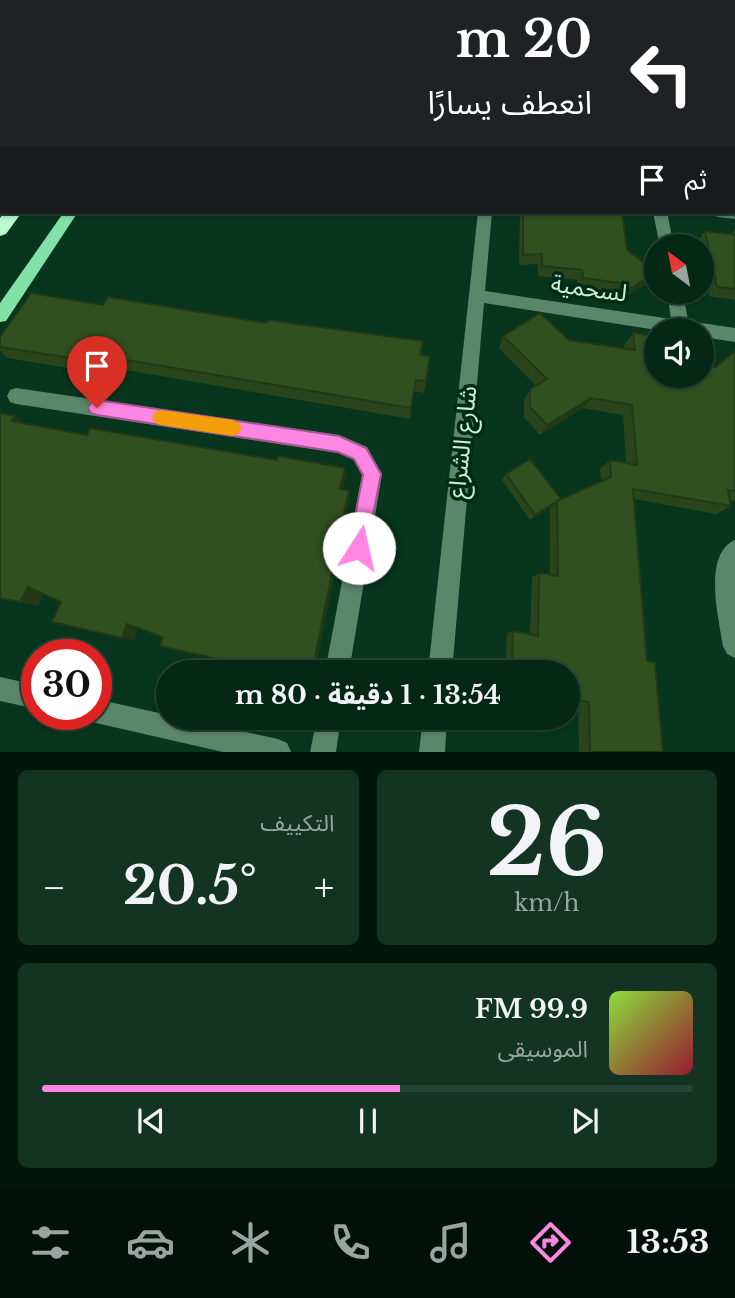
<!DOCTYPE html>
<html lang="ar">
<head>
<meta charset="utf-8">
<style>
  body { margin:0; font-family:"Libre Baskerville","Noto Sans Arabic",serif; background:#133423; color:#f1f3f6; direction:rtl; height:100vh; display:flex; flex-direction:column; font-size:26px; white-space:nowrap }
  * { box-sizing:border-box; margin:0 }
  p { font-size:23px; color:#97a6a1 }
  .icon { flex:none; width:38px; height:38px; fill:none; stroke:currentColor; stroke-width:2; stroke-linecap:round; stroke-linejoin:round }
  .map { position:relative; height:752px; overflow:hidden; direction:ltr }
  .sheet { display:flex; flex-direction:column; gap:18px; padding:18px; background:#03160c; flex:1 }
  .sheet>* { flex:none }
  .hud { position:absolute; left:0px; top:0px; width:735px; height:214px; box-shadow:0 2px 5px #0004,0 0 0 2px #264435; direction:rtl; background:#202124; color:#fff; overflow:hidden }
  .needle { width:46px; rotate:328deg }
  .controls { position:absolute; left:644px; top:234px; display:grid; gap:14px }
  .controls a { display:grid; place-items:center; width:70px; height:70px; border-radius:50%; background:#052816; box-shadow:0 2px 5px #0004,0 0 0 2px #264435; font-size:35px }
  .speed { position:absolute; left:21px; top:639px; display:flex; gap:14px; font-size:35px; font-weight:700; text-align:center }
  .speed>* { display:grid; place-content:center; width:91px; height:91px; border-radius:50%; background:#052816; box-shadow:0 2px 5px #0004,0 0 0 2px #264435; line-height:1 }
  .speed .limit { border:10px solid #d22; background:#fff; color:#111 }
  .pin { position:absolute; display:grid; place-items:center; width:60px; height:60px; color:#fff; margin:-72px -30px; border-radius:50% 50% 50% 0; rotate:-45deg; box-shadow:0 0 7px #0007 }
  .pin .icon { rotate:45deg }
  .me { position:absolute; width:77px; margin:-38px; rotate:10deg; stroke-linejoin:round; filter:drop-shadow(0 0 5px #0008) }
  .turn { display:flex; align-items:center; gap:24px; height:147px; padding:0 28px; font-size:32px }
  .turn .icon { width:91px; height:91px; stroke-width:2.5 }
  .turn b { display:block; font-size:49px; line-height:60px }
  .then { display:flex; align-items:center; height:66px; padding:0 28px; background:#0003; gap:14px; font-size:26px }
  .big { font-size:52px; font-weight:700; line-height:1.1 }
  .sheet .card { flex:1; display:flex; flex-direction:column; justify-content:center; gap:10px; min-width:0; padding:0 24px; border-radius:10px; background:#133423 }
  .sheet .dial { align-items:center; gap:0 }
  .dial b { font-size:91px; line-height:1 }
  .song { display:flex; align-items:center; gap:21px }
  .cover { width:84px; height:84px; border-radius:10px; background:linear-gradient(135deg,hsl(90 70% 55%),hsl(350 70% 35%)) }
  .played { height:7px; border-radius:4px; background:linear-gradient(90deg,#fd86e2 55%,#264435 55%) }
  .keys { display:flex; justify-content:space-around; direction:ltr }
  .heat { display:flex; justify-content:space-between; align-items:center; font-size:38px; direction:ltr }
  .sheet .tiles { flex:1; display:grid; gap:18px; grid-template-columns:1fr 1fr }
  .card:last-child { grid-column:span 2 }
  .trip { position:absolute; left:156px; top:660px; width:424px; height:70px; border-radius:35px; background:#052816; box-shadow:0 2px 5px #0004,0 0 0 2px #264435; font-weight:700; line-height:70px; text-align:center; direction:rtl }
  .tab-bar { display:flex; height:112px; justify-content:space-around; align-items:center; background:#021009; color:#97a6a1 }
  .tab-bar .icon { width:49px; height:49px }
  .tab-bar .on { color:#fd86e2 }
  .tab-bar b { font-size:32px; color:#f1f3f6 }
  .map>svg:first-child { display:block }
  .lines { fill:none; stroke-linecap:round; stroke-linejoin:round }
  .minor { fill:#5a866a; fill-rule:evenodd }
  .major { fill:#82e1a8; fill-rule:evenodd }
  .highway { fill:#b9fad1; fill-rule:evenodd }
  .wall { fill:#2a451c }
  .shaded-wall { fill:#223816 }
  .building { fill:#315020; stroke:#223816; stroke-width:2 }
  .route { fill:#fd86e2; stroke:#a45793; stroke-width:2 }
  .slow { fill:#f59e0b }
  .labels { text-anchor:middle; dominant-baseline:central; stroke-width:7; stroke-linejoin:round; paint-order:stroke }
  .street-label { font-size:24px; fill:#ceebd8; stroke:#002b15 }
</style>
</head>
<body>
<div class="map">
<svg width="735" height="752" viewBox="0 0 735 752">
  <rect width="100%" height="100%" fill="#07351e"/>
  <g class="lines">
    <path class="minor" d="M 624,0 L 634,0 L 634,2 L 624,2 Z
      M 733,209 L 735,219 L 717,217 L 710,212 L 733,212 Z
      M 478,212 L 492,212 L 485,291 L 671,319 L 667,292 L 683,292 L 688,321 L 735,328 L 735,342 L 702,337 L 702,331 L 663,331 L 484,303 L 452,672 L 428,672 Z
      M 653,212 L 667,212 L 674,247 L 660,247 Z
      M 16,388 L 339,435 L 367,447 L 382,474 L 349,672 L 325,672 L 362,475 L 353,459 L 338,453 L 16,404 L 10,402 L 7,396 L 10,390 Z
      M 735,540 L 735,658 L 727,654 L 723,646 C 719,620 702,554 735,540 Z
      M 0,677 L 37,685 L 37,709 L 0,701 Z
      M 96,699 L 168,715 L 168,718 L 180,718 L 278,739 L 287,743 L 291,752 L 223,752 L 96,723 L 87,720 L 85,714 L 96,714 Z
      M 317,718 L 341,718 L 336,752 L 310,752 Z
      M 423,718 L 447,718 L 445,752 L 419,752 Z"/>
    <path class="major" d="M 92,0 L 102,0 L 91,2 Z
      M 214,0 L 224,0 L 224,2 L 214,2 Z
      M 0,95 L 2,95 L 0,104 Z
      M 64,212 L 78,212 L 6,321 L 0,322 L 0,303 Z"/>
    <path class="highway" d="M 122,0 L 134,0 L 121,2 Z
      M 177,0 L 189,0 L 175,2 Z
      M 2,139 L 2,150 L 0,151 L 0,140 Z
      M 5,212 L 22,212 L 6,234 L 0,236 L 0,218 Z"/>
  </g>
  <path class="wall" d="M 651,0 L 735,0 L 735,181 L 733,181 L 733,2 L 652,2 Z
    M 520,212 L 628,212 L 626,216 L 623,216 L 627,250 L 656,272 L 649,282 L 622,299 L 614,292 L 577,288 L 577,280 L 538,276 L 538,264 L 519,265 Z
    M 735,229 L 735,300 L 709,296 L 702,260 L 702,247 L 699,247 L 698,241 L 705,231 L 731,234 Z
    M 633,333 L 656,376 L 716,367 L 735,351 L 735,501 L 730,500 L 731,506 L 716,514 L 634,499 L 647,661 L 663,752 L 579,752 L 578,701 L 567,699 L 567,672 L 505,672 L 507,633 L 513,631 L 530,634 L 532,577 L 539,573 L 550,575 L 550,508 L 551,507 L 530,520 L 502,480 L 506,474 L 561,499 L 601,481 L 600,469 L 610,460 L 626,463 L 623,415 L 583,408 L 540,435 L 524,417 L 524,400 L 530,389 L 536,386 L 499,348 L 503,336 L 569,340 L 624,348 L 624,345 Z
    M 0,337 L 426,381 L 424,393 L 414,391 L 410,419 L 85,363 L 80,370 L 7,358 L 0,351 Z"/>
  <path class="shaded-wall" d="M 62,0 L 70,0 L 71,2 L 60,2 Z
    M 656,272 L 649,282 L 622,299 L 628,290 Z
    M 74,351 L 85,363 L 80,370 L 70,358 Z
    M 591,398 L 583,408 L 540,435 L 547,425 Z
    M 15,416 L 29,427 L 12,421 Z
    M 345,468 L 346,477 L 341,497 L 340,489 Z
    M 349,490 L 350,499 L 315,672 L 312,672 Z
    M 557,502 L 551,507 L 530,520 L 535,515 Z
    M 28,587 L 45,592 L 38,606 L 20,602 Z
    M 127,624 L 139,627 L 134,640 L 122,638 Z"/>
  <path class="building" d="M 17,0 L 62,0 L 60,2 L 15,2 Z
    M 249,0 L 604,0 L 605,2 L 248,2 Z
    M 657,0 L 735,0 L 735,170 L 733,170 L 733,2 L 658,2 Z
    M 523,212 L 622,212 L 627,250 L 656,272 L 628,290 L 620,283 L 583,278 L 582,270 L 542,266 L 542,254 L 523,255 Z
    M 705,231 L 735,235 L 735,289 L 717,287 Z
    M 31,293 L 103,305 L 108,297 L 267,323 L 268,320 L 423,341 L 420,355 L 430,356 L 426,381 L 416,380 L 411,408 L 74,351 L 70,358 L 0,347 L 0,337 Z
    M 540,313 L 569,340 L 635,350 L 633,333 L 656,336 L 656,376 L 702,376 L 702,365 L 716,367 L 735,351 L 735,491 L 728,490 L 731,506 L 633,489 L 647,661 L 655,662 L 663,752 L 590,752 L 589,702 L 567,698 L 567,672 L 512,672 L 513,631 L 538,636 L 539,573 L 558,576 L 557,501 L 611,477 L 610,460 L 637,465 L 632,405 L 591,398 L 547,425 L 530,407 L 530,389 L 547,379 L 503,336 Z
    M 0,413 L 15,416 L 12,421 L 87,435 L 90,428 L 277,460 L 278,456 L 345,468 L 340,489 L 349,490 L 312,672 L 274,672 L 160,646 L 163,637 L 127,624 L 122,638 L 52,622 L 61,602 L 28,587 L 20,602 L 0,598 Z
    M 530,459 L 561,499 L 535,515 L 506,474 Z"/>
  <path class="route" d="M 97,400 L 339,436 L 366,448 L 381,474 L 365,555 L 359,558 L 352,555 L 349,548 L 363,475 L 354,459 L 338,452 L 97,415 L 91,413 L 88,408 L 91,403 Z"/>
  <path class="slow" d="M 161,410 L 233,420 L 239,423 L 242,428 L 239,433 L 233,436 L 161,425 L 155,423 L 152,417 L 155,412 Z"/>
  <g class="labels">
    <g class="street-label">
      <text transform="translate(589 288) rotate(8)">لسحمية</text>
      <text transform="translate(462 442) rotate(-84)">شارع الشراع</text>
    </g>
  </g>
</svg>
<div class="controls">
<a><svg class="needle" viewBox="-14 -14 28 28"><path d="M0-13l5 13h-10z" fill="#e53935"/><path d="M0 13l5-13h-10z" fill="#97a6a1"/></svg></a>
<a><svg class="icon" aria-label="sound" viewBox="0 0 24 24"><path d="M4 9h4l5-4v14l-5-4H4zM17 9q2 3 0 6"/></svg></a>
</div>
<div class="speed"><div class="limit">30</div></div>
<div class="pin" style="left:97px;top:408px;background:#d93025"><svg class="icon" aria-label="arrive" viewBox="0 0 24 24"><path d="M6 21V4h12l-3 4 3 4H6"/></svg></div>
<svg class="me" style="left:359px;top:548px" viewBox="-20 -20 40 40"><circle r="19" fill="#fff"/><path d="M0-13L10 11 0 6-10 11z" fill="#fd86e2"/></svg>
<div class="trip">13:54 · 1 دقيقة · 80 m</div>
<div class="hud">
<div class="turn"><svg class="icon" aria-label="left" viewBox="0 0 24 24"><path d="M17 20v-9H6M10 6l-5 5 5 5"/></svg><div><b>20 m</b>انعطف يسارًا</div></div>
<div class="then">ثم<svg class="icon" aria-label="arrive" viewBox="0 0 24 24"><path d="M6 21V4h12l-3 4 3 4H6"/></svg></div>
</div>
</div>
<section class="sheet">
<div class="tiles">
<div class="card dial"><b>26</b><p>km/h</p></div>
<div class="card"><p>التكييف</p>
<div class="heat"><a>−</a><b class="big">20.5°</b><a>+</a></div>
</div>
<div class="card">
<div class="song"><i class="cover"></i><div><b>99.9 FM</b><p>الموسيقى</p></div></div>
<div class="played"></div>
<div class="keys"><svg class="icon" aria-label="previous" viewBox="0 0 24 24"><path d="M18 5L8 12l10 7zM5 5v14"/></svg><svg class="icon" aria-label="pause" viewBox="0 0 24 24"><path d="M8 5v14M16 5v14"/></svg><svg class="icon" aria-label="next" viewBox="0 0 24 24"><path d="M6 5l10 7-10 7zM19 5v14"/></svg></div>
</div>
</div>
</section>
<nav class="tab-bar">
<b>13:53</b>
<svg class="icon on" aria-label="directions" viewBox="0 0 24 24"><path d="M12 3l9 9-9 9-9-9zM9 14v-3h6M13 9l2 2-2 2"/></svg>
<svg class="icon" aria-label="music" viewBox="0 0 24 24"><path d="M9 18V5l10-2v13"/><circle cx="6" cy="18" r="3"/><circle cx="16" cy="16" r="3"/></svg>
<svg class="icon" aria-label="phone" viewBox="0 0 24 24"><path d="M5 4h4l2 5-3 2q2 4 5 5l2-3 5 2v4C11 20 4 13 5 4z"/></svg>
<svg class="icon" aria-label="climate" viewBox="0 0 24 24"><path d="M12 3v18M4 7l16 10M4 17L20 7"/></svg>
<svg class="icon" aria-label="car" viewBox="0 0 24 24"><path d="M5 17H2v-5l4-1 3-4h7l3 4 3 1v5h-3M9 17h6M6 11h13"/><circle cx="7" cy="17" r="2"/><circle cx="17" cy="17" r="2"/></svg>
<svg class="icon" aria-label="filters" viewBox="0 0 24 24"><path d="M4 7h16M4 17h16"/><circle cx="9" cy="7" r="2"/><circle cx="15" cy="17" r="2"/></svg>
</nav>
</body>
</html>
